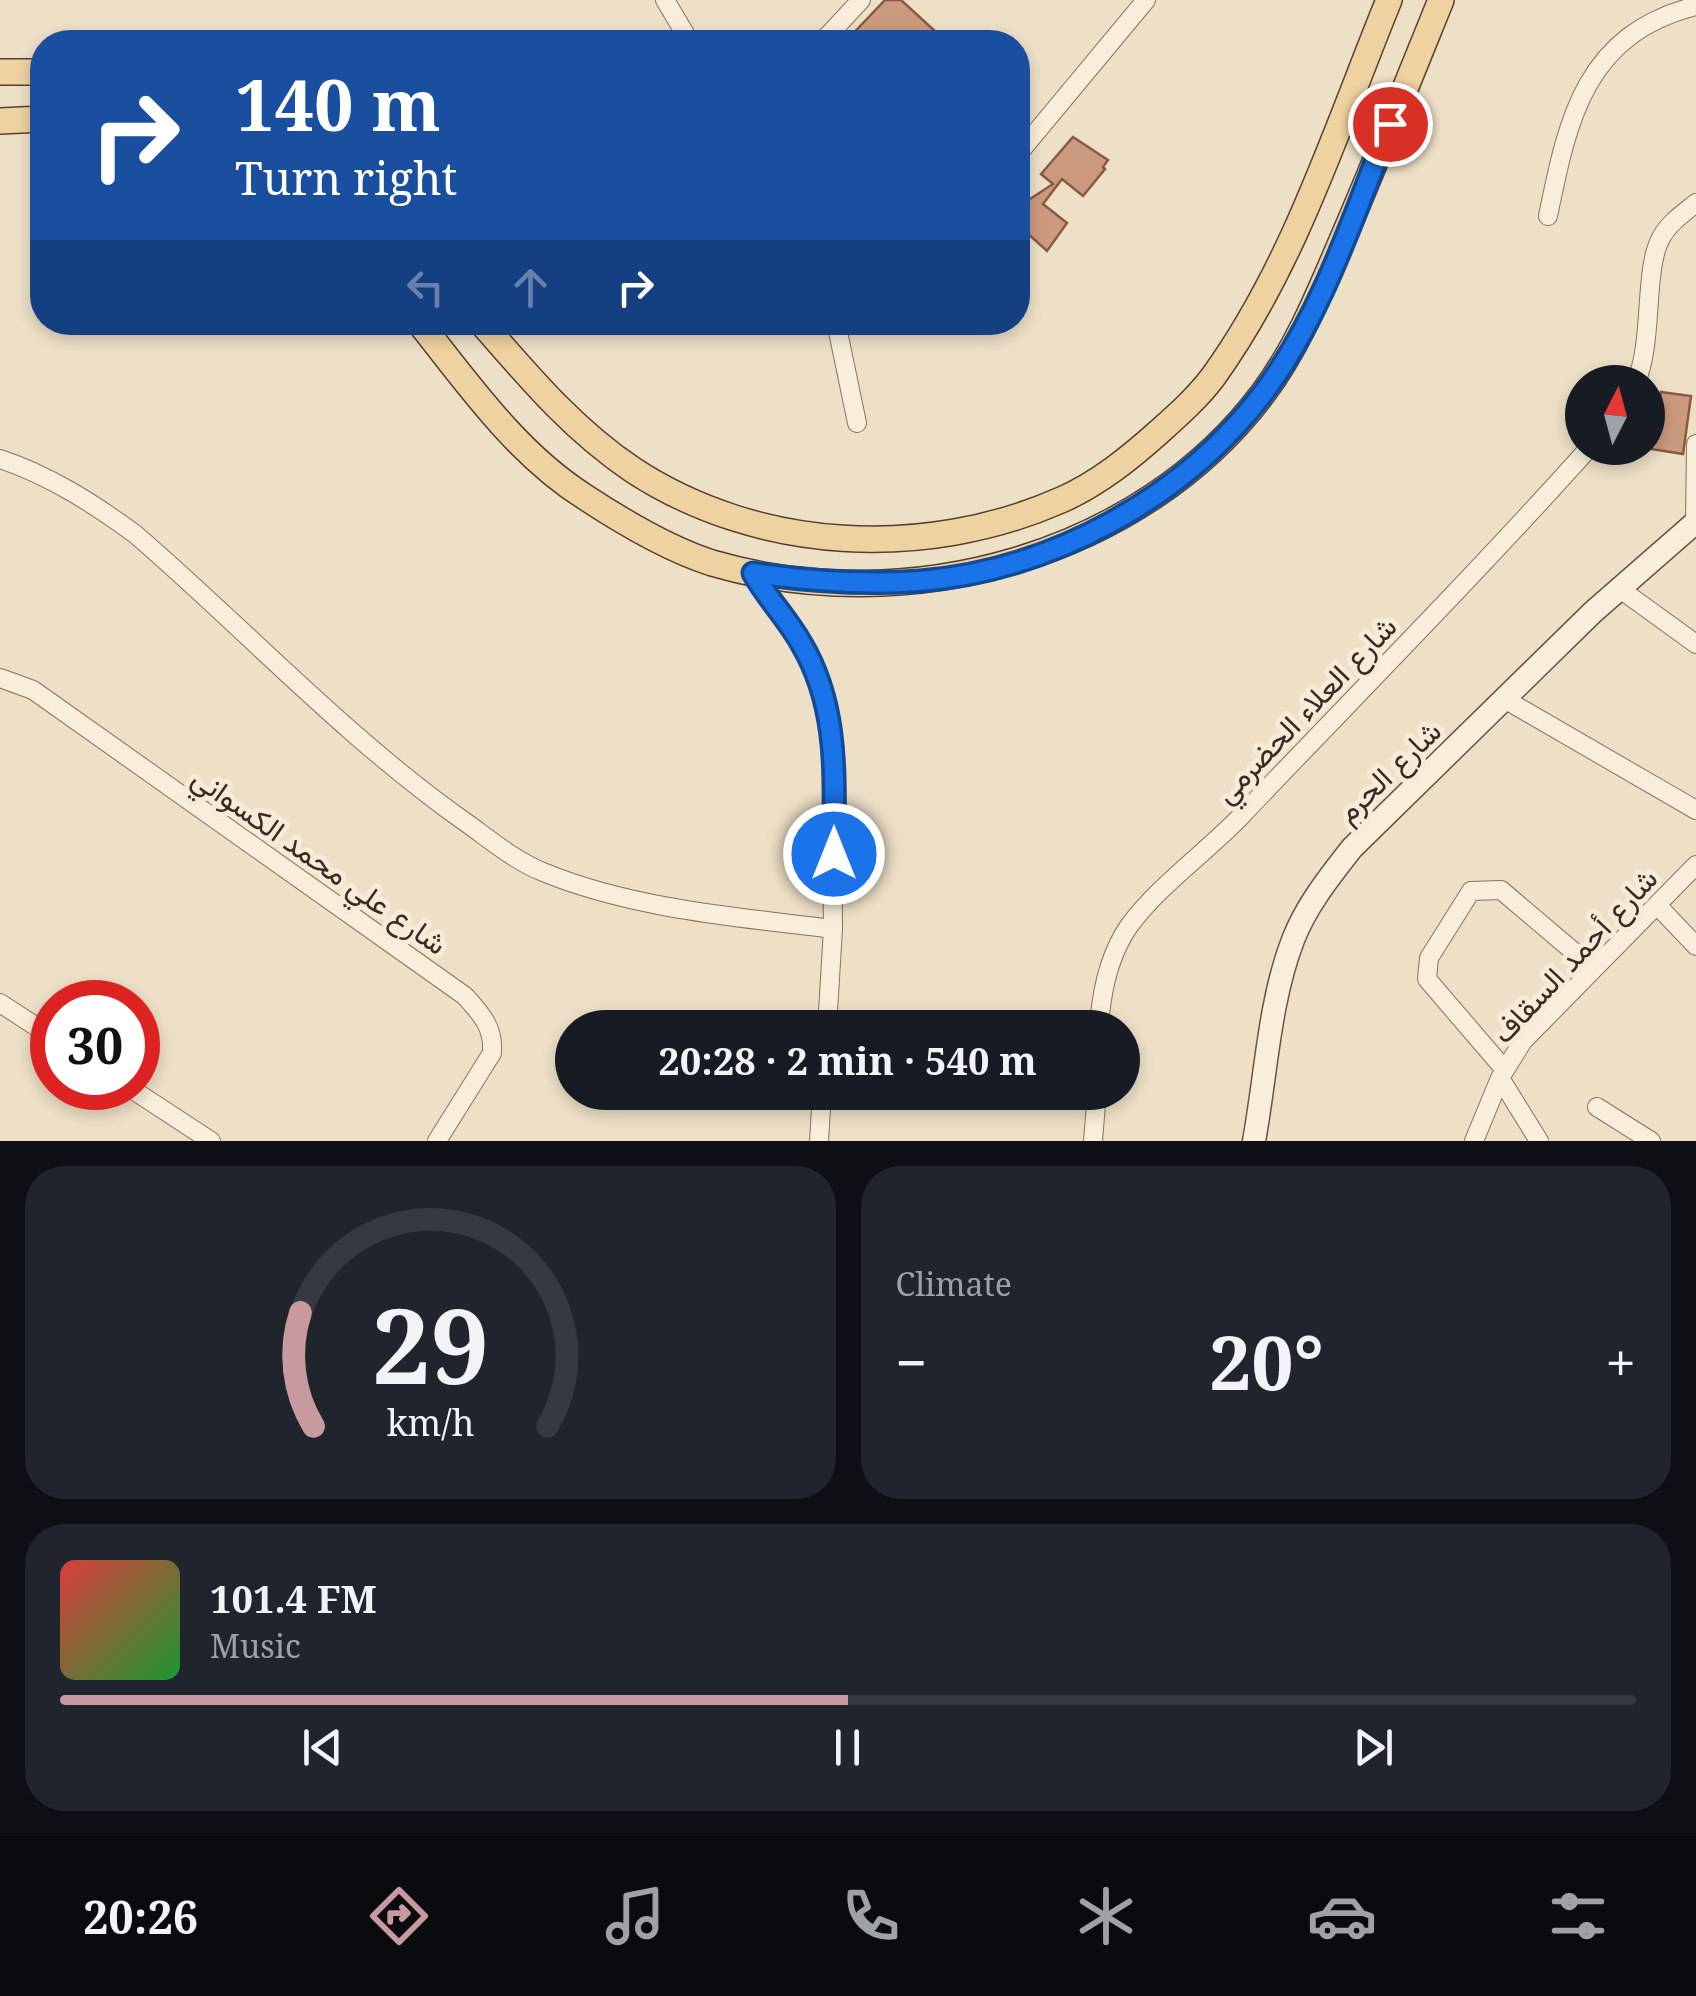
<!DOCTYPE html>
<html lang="en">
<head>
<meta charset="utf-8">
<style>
  body { margin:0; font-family:"Noto Serif",Vazirmatn,serif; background:#20242c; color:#f1f3f6; height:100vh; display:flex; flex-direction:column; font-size:38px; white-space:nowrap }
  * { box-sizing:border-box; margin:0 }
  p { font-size:32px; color:#9ea1a6 }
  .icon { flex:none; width:55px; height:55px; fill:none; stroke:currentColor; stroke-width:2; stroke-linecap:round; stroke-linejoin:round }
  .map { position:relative; height:1141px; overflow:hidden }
  .panel { display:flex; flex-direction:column; gap:25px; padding:25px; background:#0d0f14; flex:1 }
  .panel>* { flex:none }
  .top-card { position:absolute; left:30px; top:30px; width:1000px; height:305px; border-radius:40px; box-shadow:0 5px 15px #0003; background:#1a4fa0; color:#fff; overflow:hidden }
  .needle { width:65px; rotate:6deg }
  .fabs { position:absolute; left:1565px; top:365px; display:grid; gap:20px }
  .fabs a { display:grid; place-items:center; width:100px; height:100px; border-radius:50%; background:#171b24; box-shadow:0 5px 15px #0003; font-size:50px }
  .speed { position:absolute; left:30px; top:980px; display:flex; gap:20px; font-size:50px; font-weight:700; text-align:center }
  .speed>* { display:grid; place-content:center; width:130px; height:130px; border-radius:50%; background:#171b24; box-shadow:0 5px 15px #0003; line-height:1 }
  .speed .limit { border:15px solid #d22; background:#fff; color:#111 }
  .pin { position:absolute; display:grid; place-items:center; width:85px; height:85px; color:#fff; margin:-42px; border:5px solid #fff; border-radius:50%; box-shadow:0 2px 10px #0007 }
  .me { position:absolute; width:110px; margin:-55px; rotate:0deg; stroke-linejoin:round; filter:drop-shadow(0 0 8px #0008) }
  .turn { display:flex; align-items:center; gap:35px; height:210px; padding:0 40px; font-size:45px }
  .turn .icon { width:130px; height:130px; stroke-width:2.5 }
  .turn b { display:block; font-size:70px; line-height:85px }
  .lanes { display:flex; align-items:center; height:95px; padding:0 40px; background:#0003; justify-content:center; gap:50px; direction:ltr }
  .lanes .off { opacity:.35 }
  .big { font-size:75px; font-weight:700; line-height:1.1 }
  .panel .widget { flex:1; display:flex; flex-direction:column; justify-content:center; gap:15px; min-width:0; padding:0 35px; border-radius:40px; background:#20242c }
  .panel .dial { align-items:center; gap:0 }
  .dial svg { height:260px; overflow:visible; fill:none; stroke:#363941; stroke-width:7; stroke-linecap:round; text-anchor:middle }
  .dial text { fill:#f1f3f6; stroke:none }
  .song { display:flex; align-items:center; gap:30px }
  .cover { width:120px; height:120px; border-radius:15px; background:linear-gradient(135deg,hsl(0 70% 55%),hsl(130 70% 35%)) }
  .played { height:10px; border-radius:5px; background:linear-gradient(90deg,#c89a9f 50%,#363941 50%) }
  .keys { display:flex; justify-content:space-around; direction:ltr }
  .heat { display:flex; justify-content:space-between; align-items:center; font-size:55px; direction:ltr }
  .panel .tiles { flex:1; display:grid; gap:25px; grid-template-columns:1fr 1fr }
  .widget:last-child { grid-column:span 2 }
  .trip { position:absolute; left:555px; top:1010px; width:585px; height:100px; border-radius:50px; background:#171b24; box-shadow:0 5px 15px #0003; font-weight:700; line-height:100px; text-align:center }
  .tab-bar { display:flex; height:160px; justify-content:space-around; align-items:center; background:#090b0e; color:#9ea1a6 }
  .tab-bar .icon { width:70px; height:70px }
  .tab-bar .current { color:#c89a9f }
  .tab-bar b { font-size:45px; color:#f1f3f6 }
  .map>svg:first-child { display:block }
  .building { fill:#cb9a7e; stroke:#885a43; stroke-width:2.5 }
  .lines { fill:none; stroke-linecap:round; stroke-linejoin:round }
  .street-casing { stroke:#89725d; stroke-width:20 }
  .secondary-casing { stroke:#6b5340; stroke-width:25 }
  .primary-casing { stroke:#574031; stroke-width:28 }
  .street { stroke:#f8eeda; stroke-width:18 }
  .secondary { stroke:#f8eeda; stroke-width:22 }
  .primary { stroke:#efd2a1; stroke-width:25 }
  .route-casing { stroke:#114b97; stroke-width:25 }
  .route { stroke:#1a73e8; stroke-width:18 }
  .labels { text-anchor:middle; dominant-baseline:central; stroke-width:10; stroke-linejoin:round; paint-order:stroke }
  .street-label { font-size:30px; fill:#3a2b20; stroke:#f5ebd7 }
</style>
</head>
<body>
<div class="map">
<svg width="1696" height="1141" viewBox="0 0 1696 1141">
  <rect width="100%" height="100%" fill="#eee0c7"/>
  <path class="building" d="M 885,0 L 901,0 L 947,42 L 845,42 Z
    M 1073,137 L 1108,160 L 1103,167 L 1105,169 L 1083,196 L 1062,179 L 1043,204 L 1067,223 L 1047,251 L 1018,225 L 1018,202 L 1024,194 L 1030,199 L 1053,184 L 1041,174 Z
    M 1661,392 L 1691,396 L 1683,454 L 1651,449 Z"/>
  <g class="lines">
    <defs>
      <path id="street" d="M 665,0 L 690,42
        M 822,42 L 861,0
        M 1018,154 L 1146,0
        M 1548,216 C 1568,118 1585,34 1696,6
        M 836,322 L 857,423
        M 1636,382 C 1654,341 1643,267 1662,236 C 1670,222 1684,213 1696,203
        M 0,459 C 49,475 94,504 135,534 C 244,628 343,735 461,819 C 487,837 513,860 543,872 C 633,909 737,917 833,929
        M 1695,523 L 1696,444
        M 753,573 L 803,645 L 822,686 L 831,722 L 833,929 L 827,1028
        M 1620,589 L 1696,644
        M 0,678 L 33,690 L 465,996 C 481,1014 494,1027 492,1053 L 437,1141
        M 1506,700 L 1696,810
        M 1657,905 L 1696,946
        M 0,1003 L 52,1037
        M 1099,1028 C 1101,993 1109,955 1129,926 C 1160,884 1207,852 1243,814 C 1359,692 1477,573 1589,448
        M 1505,1070 L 1427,979 L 1429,958 L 1471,891 L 1501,890 L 1593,968
        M 1500,1078 L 1539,1141
        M 130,1088 L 211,1141
        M 1597,1107 L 1651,1141
        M 819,1141 L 822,1092
        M 1093,1141 L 1097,1092
        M 1474,1141 L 1500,1078 L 1523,1041 L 1696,865"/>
      <path id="secondary" d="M 1254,1141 C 1266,1076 1269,1002 1293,940 C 1306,906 1330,876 1352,848 L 1593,612 L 1696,522"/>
      <path id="primary" d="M 0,72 L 42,72
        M 0,121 L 42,119
        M 419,322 C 468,384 517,454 585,497 C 623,522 668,549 712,563 C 907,620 1141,557 1264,392 C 1299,345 1320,291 1343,238 C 1377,159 1409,79 1441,0
        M 481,322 C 528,376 573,430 633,470 C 758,552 925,560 1061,500 C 1098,484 1131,457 1160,431 C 1179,414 1198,397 1213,377 C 1294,265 1337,127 1389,0"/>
    </defs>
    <use href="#street" class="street-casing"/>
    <use href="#secondary" class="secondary-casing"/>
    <use href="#primary" class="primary-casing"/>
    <use href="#street" class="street"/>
    <use href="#secondary" class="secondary"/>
    <use href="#primary" class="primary"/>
  </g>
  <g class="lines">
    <defs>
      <path id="route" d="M 834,854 C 834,781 840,708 801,643 C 787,618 767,598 753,573 C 808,581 864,585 920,581 C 1052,570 1184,498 1264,392 C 1322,315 1354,214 1390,124"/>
    </defs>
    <use href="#route" class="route-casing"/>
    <use href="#route" class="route"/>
  </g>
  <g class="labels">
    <g class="street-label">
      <text transform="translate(1305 709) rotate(-46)">شارع العلاء الحضرمي</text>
      <text transform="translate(1388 771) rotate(-44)">شارع الحرم</text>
      <text transform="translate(320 860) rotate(35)">شارع علي محمد الكسواني</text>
      <text transform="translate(1574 955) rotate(-47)">شارع أحمد السقاف</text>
    </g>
  </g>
</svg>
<div class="fabs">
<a><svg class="needle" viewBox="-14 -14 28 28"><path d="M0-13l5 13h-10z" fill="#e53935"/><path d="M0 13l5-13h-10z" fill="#9ea1a6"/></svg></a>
</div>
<div class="speed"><div class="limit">30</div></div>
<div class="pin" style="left:1390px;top:124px;background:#d93025"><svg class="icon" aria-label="arrive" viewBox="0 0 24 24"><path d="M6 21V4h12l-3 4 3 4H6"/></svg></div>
<svg class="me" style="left:834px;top:854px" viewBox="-20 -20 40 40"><circle r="17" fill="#1a73e8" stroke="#fff" stroke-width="3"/><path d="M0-11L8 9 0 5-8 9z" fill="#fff"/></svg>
<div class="trip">20:28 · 2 min · 540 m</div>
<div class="top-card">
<div class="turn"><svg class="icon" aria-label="right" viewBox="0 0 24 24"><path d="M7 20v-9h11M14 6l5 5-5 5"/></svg><div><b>140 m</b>Turn right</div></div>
<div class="lanes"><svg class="icon off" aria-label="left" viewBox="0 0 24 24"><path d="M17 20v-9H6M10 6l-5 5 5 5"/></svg><svg class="icon off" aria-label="ahead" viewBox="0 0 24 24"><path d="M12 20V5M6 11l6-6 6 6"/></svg><svg class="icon" aria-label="right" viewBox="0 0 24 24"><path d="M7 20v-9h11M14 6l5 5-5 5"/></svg></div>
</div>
</div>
<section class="panel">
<div class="tiles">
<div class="widget dial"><svg viewBox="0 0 100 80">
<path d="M14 69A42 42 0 1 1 86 69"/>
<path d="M14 69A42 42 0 0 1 10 34" stroke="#c89a9f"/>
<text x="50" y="56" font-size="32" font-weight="700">29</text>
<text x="50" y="72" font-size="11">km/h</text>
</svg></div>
<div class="widget"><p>Climate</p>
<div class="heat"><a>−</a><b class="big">20°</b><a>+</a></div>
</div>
<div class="widget">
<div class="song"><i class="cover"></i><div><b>101.4 FM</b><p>Music</p></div></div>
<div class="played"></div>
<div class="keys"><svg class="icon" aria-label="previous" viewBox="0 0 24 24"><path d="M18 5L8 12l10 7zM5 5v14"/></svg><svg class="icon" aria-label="pause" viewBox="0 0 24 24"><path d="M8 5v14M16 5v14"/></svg><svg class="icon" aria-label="next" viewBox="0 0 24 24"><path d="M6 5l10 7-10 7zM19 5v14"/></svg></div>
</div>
</div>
</section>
<nav class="tab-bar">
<b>20:26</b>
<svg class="icon current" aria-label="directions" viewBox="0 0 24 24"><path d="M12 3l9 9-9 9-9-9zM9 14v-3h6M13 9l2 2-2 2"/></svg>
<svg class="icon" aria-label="music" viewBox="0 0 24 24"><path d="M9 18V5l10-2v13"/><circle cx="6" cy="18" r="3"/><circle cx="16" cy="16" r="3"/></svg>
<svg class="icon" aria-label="phone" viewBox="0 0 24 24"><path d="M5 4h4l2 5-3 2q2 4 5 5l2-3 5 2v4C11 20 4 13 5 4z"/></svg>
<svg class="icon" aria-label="climate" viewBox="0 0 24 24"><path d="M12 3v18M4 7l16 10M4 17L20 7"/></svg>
<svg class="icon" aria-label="car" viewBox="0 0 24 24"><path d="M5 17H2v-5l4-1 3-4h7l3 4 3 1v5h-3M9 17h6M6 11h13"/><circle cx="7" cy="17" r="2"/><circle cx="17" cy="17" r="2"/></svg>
<svg class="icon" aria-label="filters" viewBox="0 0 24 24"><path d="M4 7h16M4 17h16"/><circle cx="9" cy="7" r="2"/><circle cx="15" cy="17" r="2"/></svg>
</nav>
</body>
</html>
